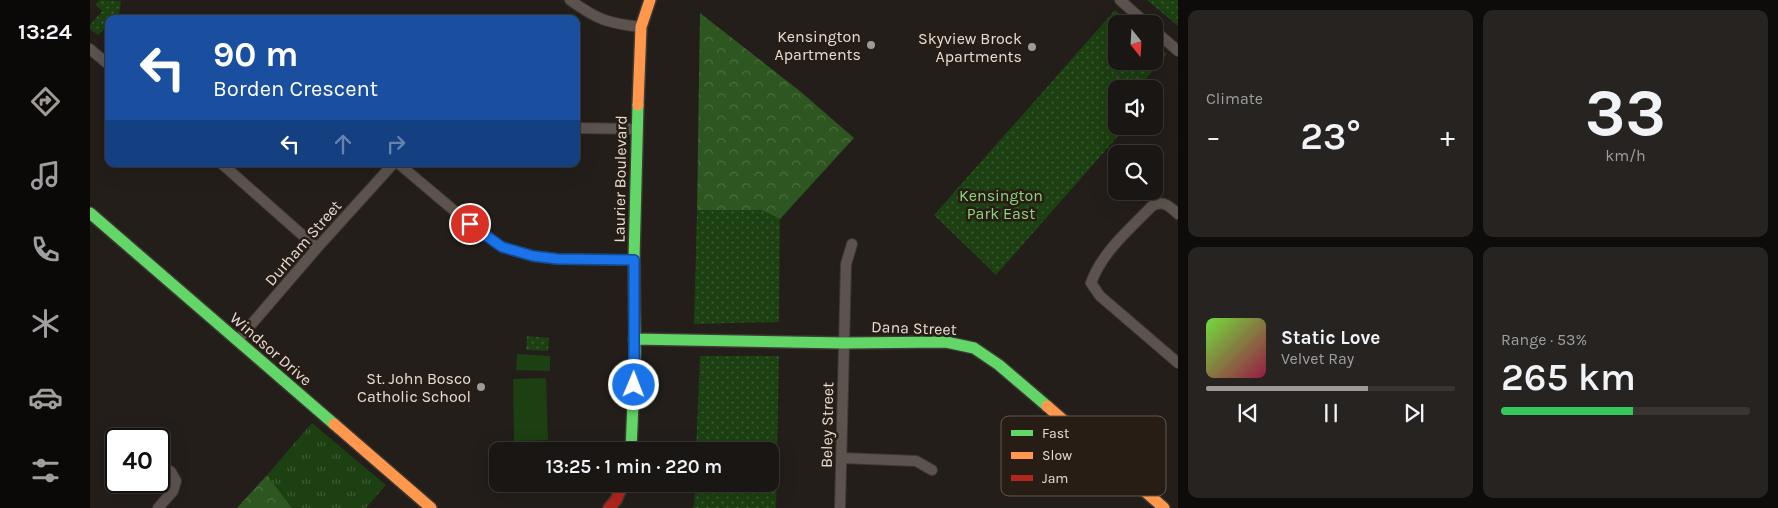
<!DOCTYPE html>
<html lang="en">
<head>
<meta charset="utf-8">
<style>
  body { margin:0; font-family:Karla,sans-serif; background:#272321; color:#f1f3f6; height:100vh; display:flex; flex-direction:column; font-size:19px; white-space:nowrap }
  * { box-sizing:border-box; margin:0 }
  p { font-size:16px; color:#9f9fa0 }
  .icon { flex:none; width:28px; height:28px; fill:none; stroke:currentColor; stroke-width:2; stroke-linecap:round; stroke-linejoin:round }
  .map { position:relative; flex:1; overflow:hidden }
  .sheet { display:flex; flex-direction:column; gap:10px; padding:10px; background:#0e0c0a; width:600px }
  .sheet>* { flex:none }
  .banner { position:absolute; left:15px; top:15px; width:475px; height:152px; border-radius:10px; box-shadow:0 5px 20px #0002,0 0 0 1px #383533; background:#1a4fa0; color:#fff; overflow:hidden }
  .needle { width:32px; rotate:162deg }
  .fabs { position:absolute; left:1018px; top:15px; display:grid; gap:10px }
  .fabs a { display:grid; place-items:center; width:55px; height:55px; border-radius:10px; background:#1a1613; box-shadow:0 5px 20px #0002,0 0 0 1px #383533; font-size:25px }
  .speed { position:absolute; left:15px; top:428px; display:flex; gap:10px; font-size:25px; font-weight:700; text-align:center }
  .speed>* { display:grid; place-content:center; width:65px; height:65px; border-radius:50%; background:#1a1613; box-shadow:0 5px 20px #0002,0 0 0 1px #383533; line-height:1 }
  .speed .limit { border:2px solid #111; border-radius:8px; background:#fff; color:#111 }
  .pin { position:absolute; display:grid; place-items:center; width:42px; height:42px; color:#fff; margin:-21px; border:2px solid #fff; border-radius:50%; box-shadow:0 1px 5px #0007 }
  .me { position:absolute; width:55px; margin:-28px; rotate:1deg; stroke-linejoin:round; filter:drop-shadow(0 0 4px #0008) }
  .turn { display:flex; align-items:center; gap:18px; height:105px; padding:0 25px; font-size:22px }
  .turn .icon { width:65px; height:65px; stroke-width:2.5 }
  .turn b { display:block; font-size:35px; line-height:42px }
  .lanes { display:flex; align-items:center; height:48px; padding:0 25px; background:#0003; justify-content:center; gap:25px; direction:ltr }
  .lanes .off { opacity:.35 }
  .big { font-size:38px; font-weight:600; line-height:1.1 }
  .sheet .card { flex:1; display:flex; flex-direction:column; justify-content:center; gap:8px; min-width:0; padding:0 18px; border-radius:10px; background:#272321 }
  .sheet .dial { align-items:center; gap:0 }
  .dial b { font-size:65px; line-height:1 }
  .song { display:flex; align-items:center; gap:15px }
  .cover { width:60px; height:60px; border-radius:8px; background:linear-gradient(135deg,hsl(100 70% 55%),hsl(340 70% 35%)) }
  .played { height:5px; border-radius:2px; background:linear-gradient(90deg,#a09a95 65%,#383533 65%) }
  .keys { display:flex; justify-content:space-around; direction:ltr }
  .heat { display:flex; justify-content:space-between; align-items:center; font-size:28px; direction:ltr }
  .charge { height:8px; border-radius:4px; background:linear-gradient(90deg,#34c759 53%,#383533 0) }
  .sheet .tiles { flex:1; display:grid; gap:10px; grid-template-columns:repeat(2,1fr) }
  .trip { position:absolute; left:399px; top:442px; width:290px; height:50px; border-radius:10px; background:#1a1613; box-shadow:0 5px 20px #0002,0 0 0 1px #383533; font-weight:600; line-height:50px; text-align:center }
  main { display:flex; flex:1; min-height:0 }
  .tabs { display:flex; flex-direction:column; width:90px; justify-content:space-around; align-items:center; background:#0a0908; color:#9f9fa0 }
  .tabs .icon { width:35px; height:35px }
  .tabs .selected { color:#a09a95 }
  .tabs b { font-size:22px; color:#f1f3f6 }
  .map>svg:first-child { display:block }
  .grass { fill:url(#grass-tufts) }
  .forest { fill:url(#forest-crowns) }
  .park { fill:url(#park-dots) }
  .pitch { fill:#1c4011 }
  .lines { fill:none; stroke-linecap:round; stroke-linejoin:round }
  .street-casing { stroke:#3d3935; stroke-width:12 }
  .fast-casing { stroke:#3d3935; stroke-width:14 }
  .slow-casing { stroke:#3d3935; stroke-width:14 }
  .jam-casing { stroke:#3d3935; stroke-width:14 }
  .street { stroke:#5d534e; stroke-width:10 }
  .fast { stroke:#63d668; stroke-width:11 }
  .slow { stroke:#ff974d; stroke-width:11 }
  .jam { stroke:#b3261e; stroke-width:11 }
  .route-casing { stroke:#114b97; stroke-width:12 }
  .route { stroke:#1a73e8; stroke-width:9 }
  .poi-dot { fill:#a09a95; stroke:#271d15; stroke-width:2 }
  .labels { text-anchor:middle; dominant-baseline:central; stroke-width:5; stroke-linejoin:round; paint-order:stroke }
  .poi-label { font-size:16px; fill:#e4ddd8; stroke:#271d15; text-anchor:end }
  .street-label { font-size:16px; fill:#e4ddd8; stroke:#271d15 }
  .park-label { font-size:16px; fill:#8fd47f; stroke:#271d15 }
  .key { fill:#271d15; stroke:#605750; stroke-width:1 }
  .key-label { font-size:14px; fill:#e4ddd8 }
</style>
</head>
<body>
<main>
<nav class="tabs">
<b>13:24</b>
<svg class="icon selected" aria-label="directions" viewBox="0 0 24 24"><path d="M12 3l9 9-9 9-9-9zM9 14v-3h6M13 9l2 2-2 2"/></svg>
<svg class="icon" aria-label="music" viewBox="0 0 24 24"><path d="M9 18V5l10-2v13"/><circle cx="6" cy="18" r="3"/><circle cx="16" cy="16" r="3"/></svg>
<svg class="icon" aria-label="phone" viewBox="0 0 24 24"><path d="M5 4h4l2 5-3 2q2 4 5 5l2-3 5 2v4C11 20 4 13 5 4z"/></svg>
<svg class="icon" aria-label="climate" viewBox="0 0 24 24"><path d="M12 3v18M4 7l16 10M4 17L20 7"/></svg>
<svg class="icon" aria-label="car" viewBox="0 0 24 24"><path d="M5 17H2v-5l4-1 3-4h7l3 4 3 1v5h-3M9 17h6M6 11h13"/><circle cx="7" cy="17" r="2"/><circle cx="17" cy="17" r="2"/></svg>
<svg class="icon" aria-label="filters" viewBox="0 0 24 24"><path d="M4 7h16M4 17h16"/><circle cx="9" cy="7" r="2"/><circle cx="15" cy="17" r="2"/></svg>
</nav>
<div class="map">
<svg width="1088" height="508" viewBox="0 0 1088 508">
  <defs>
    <pattern id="grass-tufts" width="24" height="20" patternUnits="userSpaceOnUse" patternTransform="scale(1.25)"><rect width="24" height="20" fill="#1c4011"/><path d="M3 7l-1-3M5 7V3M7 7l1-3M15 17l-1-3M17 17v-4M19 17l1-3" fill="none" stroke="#3d5b33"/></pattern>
    <pattern id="forest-crowns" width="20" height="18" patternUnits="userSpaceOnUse" patternTransform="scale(1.25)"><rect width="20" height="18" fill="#2d5621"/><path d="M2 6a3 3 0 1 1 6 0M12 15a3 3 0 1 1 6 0" fill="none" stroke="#4b6e40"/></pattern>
    <pattern id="park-dots" width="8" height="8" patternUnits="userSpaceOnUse" patternTransform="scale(1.25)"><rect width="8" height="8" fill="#1c4011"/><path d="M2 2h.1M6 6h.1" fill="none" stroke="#3d5b33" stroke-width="1.8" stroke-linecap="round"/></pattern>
  </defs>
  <rect width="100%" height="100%" fill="#231e19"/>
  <path class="grass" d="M 222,423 L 296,485 L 276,508 L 202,508 L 177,475 Z"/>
  <path class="forest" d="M 610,13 L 711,92 L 764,138 L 690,219 L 671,210 L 607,210 Z
    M 177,475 L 202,508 L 147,508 Z"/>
  <path class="park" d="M 10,0 L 31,1 L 29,15 L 25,19 L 19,19 L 19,25 L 8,35 L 0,29 L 0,25 L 12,11 L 5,4 Z
    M 1057,0 L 1088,0 L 1088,26 Z
    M 1025,10 L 1041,24 L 1026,24 L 1026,61 L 1064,61 L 1064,43 L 1077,54 L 1047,89 L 1026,89 L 1026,126 L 1037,126 L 906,275 L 844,215 Z
    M 607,210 L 671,210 L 690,219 L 689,322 L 604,324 Z
    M 437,336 L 459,338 L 458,351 L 436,350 Z
    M 610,356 L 689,356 L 686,508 L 602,508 L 604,506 L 605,484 L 680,484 L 680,451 L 606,451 Z"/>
  <path class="pitch" d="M 427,354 L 460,356 L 460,371 L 426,370 Z
    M 456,378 L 458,440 L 424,441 L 423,379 Z"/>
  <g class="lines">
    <defs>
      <path id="street" d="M 480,0 C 508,20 517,23 551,27
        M 1030,0 L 1057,24
        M 1064,30 L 1088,51
        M 0,49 L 19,65
        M 486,128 L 547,129
        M 132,164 L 227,248
        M 309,164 L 380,224 L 412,247 L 443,256 L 468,259 L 544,260
        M 1088,214 C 1079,206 1074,200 1062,206 C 1039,230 1012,252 1001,283 L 1010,296 L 1088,363
        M 147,341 L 227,248 L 303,164
        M 752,458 L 826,461 L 842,470
        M 68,508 L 83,491 L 86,481 L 81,472 L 69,464
        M 750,508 L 756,264 L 762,244"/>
      <path id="fast" d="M 0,213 L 244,424
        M 544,339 L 754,343 L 856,342 L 884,348 L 909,365 L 957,406
        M 541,451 L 545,353 L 544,260 L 548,105"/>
      <path id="slow" d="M 548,105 L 551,27 L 560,0
        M 957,406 L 1074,508
        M 244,424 L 341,508"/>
      <path id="jam" d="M 519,508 L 526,500 L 533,484"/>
    </defs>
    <use href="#street" class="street-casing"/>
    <use href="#fast" class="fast-casing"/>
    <use href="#slow" class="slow-casing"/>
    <use href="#jam" class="jam-casing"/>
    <use href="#street" class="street"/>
    <use href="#fast" class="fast"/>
    <use href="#slow" class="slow"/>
    <use href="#jam" class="jam"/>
  </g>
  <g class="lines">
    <defs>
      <path id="route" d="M 380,224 L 412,247 L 443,256 L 468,259 L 544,260 L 544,385"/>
    </defs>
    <use href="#route" class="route-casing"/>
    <use href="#route" class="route"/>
  </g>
  <g class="poi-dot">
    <circle cx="781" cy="45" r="5"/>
    <circle cx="942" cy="47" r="5"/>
    <circle cx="391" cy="387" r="5"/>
  </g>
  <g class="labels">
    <g class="poi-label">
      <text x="771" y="36">Kensington<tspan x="771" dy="18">Apartments</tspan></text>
      <text x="932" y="38">Skyview Brock<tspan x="932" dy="18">Apartments</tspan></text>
      <text x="381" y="378">St. John Bosco<tspan x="381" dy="18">Catholic School</tspan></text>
    </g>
    <g class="street-label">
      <text transform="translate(530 179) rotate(-89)">Laurier Boulevard</text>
      <text transform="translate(213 243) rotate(-49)">Durham Street</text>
      <text transform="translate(824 328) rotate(2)">Dana Street</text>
      <text transform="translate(181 349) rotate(41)">Windsor Drive</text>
      <text transform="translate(737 425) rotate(-89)">Beley Street</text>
    </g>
    <g class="park-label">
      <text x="911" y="195">Kensington<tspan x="911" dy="18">Park East</tspan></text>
    </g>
  </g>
  <rect x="911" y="416" width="165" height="80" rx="8" class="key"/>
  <rect x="921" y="430" width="22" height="6" fill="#63d668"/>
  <rect x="921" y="452" width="22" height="7" fill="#ff974d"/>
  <rect x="921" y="475" width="22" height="6" fill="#b3261e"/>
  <g class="key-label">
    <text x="952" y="438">Fast</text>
    <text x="952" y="460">Slow</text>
    <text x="952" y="483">Jam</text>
  </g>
</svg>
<div class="fabs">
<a><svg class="needle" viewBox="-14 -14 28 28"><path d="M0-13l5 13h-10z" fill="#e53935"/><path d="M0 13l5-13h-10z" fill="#9f9fa0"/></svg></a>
<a><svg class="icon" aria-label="sound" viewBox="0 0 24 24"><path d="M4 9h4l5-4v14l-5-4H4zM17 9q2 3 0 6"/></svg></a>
<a><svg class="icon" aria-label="search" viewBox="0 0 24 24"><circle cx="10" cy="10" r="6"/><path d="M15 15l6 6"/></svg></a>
</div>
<div class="speed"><div class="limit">40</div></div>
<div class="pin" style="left:380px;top:224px;background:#d93025"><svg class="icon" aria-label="arrive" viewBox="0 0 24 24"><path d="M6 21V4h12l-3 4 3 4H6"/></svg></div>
<svg class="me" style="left:544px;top:385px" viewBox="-20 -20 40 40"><circle r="17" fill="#1a73e8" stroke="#fff" stroke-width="3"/><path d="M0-11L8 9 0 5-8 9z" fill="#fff"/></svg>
<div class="trip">13:25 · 1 min · 220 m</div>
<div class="banner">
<div class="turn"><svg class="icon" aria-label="left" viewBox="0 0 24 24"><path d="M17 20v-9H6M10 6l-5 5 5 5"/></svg><div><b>90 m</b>Borden Crescent</div></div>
<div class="lanes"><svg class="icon" aria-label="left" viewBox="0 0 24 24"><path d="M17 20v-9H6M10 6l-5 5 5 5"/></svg><svg class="icon off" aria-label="ahead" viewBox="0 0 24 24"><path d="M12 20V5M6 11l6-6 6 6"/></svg><svg class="icon off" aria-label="right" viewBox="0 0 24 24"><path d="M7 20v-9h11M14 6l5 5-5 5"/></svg></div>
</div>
</div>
<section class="sheet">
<div class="tiles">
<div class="card"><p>Climate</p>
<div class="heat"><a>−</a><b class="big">23°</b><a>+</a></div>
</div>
<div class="card dial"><b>33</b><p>km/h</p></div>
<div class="card">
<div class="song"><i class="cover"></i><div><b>Static Love</b><p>Velvet Ray</p></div></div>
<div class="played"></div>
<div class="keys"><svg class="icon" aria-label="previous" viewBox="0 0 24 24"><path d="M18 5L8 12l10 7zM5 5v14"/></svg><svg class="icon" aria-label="pause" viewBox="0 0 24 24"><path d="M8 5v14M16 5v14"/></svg><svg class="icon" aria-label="next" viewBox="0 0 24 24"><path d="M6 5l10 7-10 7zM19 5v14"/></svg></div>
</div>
<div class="card"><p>Range · 53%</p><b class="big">265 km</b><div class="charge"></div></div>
</div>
</section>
</main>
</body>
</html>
